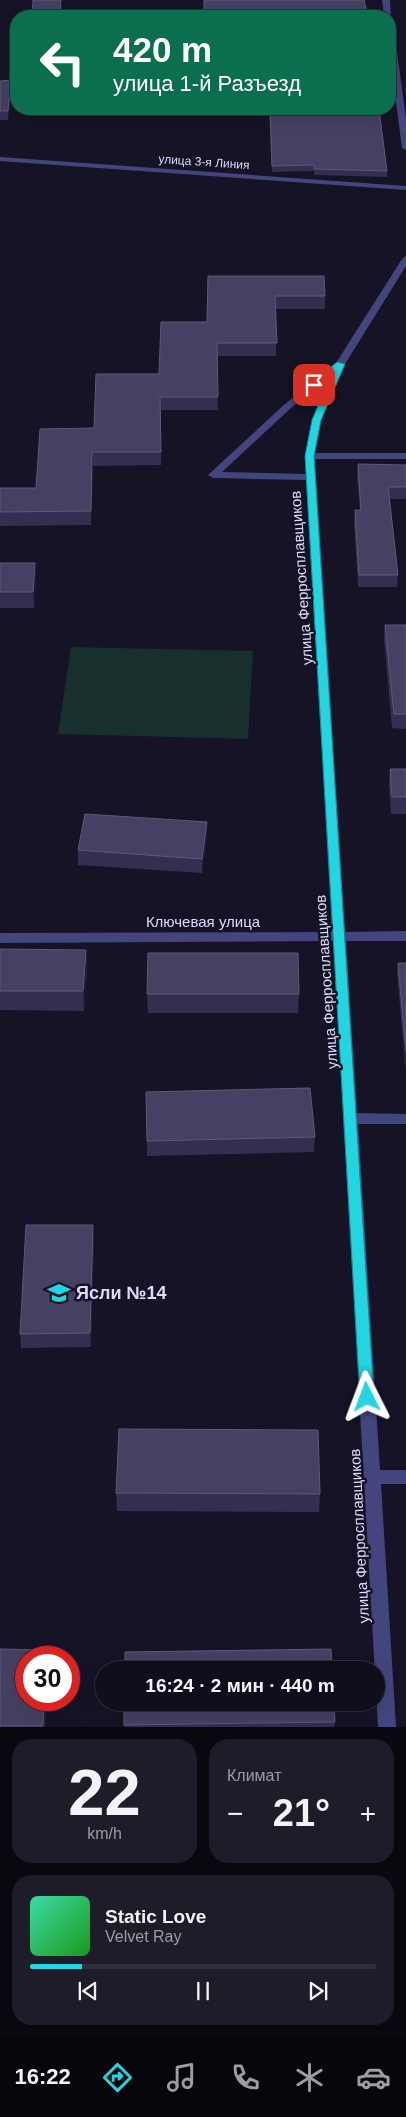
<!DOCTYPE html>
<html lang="ru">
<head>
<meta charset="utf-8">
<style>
  body { margin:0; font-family:Arial,sans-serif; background:#1e1c29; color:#f1f3f6; height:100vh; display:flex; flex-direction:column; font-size:19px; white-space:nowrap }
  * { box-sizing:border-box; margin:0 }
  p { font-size:16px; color:#9c9ca3 }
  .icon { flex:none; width:28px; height:28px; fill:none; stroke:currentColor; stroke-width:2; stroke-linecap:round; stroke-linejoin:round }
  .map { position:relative; height:1727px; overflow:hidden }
  .details { display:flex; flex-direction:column; gap:12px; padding:12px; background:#09080f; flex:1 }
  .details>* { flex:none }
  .top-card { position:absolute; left:10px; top:10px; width:386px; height:105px; border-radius:20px; box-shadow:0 5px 20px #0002,0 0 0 1px #302e3b; background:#0b6e4f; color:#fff; overflow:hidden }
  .speed { position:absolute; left:15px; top:1646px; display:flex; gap:10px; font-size:25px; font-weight:700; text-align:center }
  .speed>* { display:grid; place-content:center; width:65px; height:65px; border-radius:50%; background:#100e1c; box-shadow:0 5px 20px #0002,0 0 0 1px #302e3b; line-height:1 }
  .speed .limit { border:8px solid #d22; background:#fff; color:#111 }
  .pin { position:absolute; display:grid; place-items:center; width:42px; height:42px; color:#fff; margin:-21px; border-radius:10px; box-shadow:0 2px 8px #0006 }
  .me { position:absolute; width:55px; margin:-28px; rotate:357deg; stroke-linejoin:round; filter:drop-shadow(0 0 4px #0008) }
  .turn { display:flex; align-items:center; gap:18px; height:105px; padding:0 20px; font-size:22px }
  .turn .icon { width:65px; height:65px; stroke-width:2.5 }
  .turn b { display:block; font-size:35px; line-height:42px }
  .big { font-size:38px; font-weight:600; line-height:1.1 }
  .details .tile { flex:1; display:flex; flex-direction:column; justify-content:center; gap:8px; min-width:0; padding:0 18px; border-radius:20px; background:#1e1c29 }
  .details .dial { align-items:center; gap:0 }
  .dial b { font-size:65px; line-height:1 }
  .song { display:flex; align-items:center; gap:15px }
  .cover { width:60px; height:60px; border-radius:8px; background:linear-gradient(135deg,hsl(160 70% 55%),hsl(120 70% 35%)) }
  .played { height:5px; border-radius:2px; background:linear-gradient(90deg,#21d6e1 15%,#302e3b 15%) }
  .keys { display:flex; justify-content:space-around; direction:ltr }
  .heat { display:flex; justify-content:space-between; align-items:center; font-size:28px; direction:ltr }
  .details .tiles { flex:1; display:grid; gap:12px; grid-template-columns:1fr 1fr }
  .tile:last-child { grid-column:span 2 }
  .trip { position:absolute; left:95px; top:1661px; width:290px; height:50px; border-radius:25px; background:#100e1c; box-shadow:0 5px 20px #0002,0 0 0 1px #302e3b; font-weight:600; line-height:50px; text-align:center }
  .dock { display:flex; height:80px; justify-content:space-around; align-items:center; background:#06060b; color:#9c9ca3 }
  .dock .icon { width:35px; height:35px }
  .dock .selected { color:#21d6e1 }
  .dock b { font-size:22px; color:#f1f3f6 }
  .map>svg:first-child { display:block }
  .green { fill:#172f2d }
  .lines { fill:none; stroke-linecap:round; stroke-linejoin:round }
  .minor { fill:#44457e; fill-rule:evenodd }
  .wall { fill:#342e51 }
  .shaded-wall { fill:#201b38 }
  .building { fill:#464163; stroke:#5e597b }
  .route { fill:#21d6e1; stroke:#158b92 }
  .labels { text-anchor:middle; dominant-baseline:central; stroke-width:5; stroke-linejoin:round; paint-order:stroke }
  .far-street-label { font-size:12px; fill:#dedcfa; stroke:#151325 }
  .street-label { font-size:15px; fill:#dedcfa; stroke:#151325 }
  .near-poi-label { font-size:18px; font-weight:bold; fill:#dedcfa; stroke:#151325; text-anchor:start }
</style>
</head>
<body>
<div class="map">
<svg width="406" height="1727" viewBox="0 0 406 1727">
  <rect width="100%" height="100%" fill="#151325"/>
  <path class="green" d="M 71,647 L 253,651 L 248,739 L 58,734 Z"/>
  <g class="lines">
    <path class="minor" d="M 382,0 L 390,0 L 391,18 L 384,16 Z
      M 390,27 L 394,29 L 406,119 L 406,150 L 402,148 L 390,57 Z
      M 0,157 L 406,186 L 406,190 L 0,161 Z
      M 406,256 L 406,266 L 345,364 L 321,420 L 315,453 L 406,453 L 406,459 L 315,459 L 345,932 L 406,931 L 406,941 L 346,941 L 357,1113 L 406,1114 L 406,1124 L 358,1124 L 380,1470 L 406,1470 L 406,1484 L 381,1484 L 396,1727 L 378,1727 L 333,941 L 0,943 L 0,933 L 332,932 L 306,480 L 213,478 L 208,475 L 285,404 L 336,363 L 402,259 ZM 330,377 C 315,411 304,437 306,474 L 222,472 L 291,408 Z"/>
  </g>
  <path class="wall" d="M 11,80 L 11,89 L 8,120 L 0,120 L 0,81 Z
    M 269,109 L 379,109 L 387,171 L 387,177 L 314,175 L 314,171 L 272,172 Z
    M 208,276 L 325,296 L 325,309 L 276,309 L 276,356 L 217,356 L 218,410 L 161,410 L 161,465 L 93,466 L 91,525 L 0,526 L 0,488 L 36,488 L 94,428 L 159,374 L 207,322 Z
    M 358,464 L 406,465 L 406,499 L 390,499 L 398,575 L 397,587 L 358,587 L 354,523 L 355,510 L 360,510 L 357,476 Z
    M 0,563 L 35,563 L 36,579 L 34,608 L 0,608 Z
    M 385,625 L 406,625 L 406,729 L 392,728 L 384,639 Z
    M 390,769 L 406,769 L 406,814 L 391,814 L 389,786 Z
    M 207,837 L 202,873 L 78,865 L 78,850 Z
    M 0,949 L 86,950 L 87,969 L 84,1011 L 0,1010 Z
    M 398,963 L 406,963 L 406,1073 L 397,973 Z
    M 147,994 L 299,994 L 298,1013 L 148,1013 Z
    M 146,1092 L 315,1137 L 314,1152 L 147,1156 Z
    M 94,1239 L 91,1347 L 21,1348 L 20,1334 Z
    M 116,1493 L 320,1494 L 319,1512 L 117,1511 Z
    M 0,1649 L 46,1727 L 0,1727 Z
    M 124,1702 L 335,1722 L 334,1727 L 124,1727 Z"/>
  <path class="shaded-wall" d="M 11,80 L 11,89 L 8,120 L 8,111 Z
    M 92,452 L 93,466 L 91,525 L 91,511 Z
    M 35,563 L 36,579 L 34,608 L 33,592 Z
    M 207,822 L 207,837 L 202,873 L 202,859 Z
    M 86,950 L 87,969 L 84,1011 L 83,991 Z
    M 93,1225 L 94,1239 L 91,1347 L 90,1333 Z
    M 44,1700 L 47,1700 L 46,1727 L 43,1727 Z"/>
  <path class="building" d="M 33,0 L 61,0 L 60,16 L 32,16 Z
    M 204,0 L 364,0 L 368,16 L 204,16 Z
    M 11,80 L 8,111 L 0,111 L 0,81 Z
    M 270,109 L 379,109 L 387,171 L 314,169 L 314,165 L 272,166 Z
    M 208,276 L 324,276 L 325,296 L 275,296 L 277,343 L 217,343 L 218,397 L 160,397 L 161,452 L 92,452 L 91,511 L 0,512 L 0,488 L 36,488 L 40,429 L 94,428 L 96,374 L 159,374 L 161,322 L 207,322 Z
    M 358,464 L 406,465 L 406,487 L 388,487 L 398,575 L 359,575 L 355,510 L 361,510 Z
    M 0,563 L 35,563 L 33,592 L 0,592 Z
    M 385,625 L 406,625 L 406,714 L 394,714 Z
    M 390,769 L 406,769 L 406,797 L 392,797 Z
    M 85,814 L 207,822 L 202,859 L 78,850 Z
    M 0,949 L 86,950 L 83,991 L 0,991 Z
    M 148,953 L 298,953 L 299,994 L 147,994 Z
    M 398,963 L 406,963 L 406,1051 Z
    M 310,1088 L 315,1137 L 147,1141 L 146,1092 Z
    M 26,1225 L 93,1225 L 90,1333 L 20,1334 Z
    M 119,1429 L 318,1430 L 320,1494 L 116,1493 Z
    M 0,1649 L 47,1650 L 47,1658 L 26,1658 L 26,1700 L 44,1700 L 43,1726 L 0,1726 Z
    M 331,1649 L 332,1670 L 125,1670 L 125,1652 Z
    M 124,1702 L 334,1702 L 335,1722 L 124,1725 Z"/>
  <path class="route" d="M 337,362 L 345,364 L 321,420 L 314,456 L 374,1397 L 372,1401 L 367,1403 L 362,1401 L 360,1397 L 305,456 L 312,420 L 331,375 L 317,386 L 310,385 Z"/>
  <defs>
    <symbol id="school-bare" viewBox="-9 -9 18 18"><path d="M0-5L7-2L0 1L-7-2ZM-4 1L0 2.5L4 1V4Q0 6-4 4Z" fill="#21d6e1" stroke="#151325" stroke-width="2.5" paint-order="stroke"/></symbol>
  </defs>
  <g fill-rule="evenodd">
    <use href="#school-bare" x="43" y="1277" width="32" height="32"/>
  </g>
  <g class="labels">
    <g class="far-street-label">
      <text transform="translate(204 162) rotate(4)">улица 3-я Линия</text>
    </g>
    <g class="street-label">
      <text transform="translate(301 578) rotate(-94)">улица Ферросплавщиков</text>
      <text x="203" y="921">Ключевая улица</text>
      <text transform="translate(326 982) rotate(-94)">улица Ферросплавщиков</text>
      <text transform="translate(359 1536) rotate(-93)">улица Ферросплавщиков</text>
    </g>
    <g class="near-poi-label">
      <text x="76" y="1293">Ясли №14</text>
    </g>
  </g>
</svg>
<div class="speed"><div class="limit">30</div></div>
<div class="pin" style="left:314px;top:385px;background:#d93025"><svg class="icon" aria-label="arrive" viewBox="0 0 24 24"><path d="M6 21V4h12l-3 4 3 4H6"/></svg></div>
<svg class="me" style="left:367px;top:1397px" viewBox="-20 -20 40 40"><path d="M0-17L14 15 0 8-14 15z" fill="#21d6e1" stroke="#fff" stroke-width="4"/></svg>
<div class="trip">16:24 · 2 мин · 440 m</div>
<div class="top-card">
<div class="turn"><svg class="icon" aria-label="left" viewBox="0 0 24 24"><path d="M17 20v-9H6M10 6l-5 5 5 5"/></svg><div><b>420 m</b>улица 1-й Разъезд</div></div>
</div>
</div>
<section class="details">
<div class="tiles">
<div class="tile dial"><b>22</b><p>km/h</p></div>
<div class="tile"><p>Климат</p>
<div class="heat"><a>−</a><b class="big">21°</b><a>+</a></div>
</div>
<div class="tile">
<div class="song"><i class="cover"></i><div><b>Static Love</b><p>Velvet Ray</p></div></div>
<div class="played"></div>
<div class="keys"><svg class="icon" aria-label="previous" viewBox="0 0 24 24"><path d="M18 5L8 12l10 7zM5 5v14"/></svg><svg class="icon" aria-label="pause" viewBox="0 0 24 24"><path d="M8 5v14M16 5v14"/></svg><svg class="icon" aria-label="next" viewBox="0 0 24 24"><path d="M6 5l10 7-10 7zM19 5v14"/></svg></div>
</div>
</div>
</section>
<nav class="dock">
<b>16:22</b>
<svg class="icon selected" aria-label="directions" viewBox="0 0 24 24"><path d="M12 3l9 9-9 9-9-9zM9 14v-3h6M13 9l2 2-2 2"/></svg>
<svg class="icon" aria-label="music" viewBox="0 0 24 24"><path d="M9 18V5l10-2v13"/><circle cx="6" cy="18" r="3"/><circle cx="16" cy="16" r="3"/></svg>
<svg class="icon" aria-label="phone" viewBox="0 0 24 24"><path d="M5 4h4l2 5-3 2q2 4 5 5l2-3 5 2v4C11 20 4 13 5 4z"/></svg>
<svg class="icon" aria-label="climate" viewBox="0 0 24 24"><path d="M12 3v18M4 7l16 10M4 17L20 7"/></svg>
<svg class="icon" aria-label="car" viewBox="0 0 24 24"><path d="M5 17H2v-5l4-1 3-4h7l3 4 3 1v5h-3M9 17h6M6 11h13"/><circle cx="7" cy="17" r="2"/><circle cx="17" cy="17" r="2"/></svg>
</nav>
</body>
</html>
